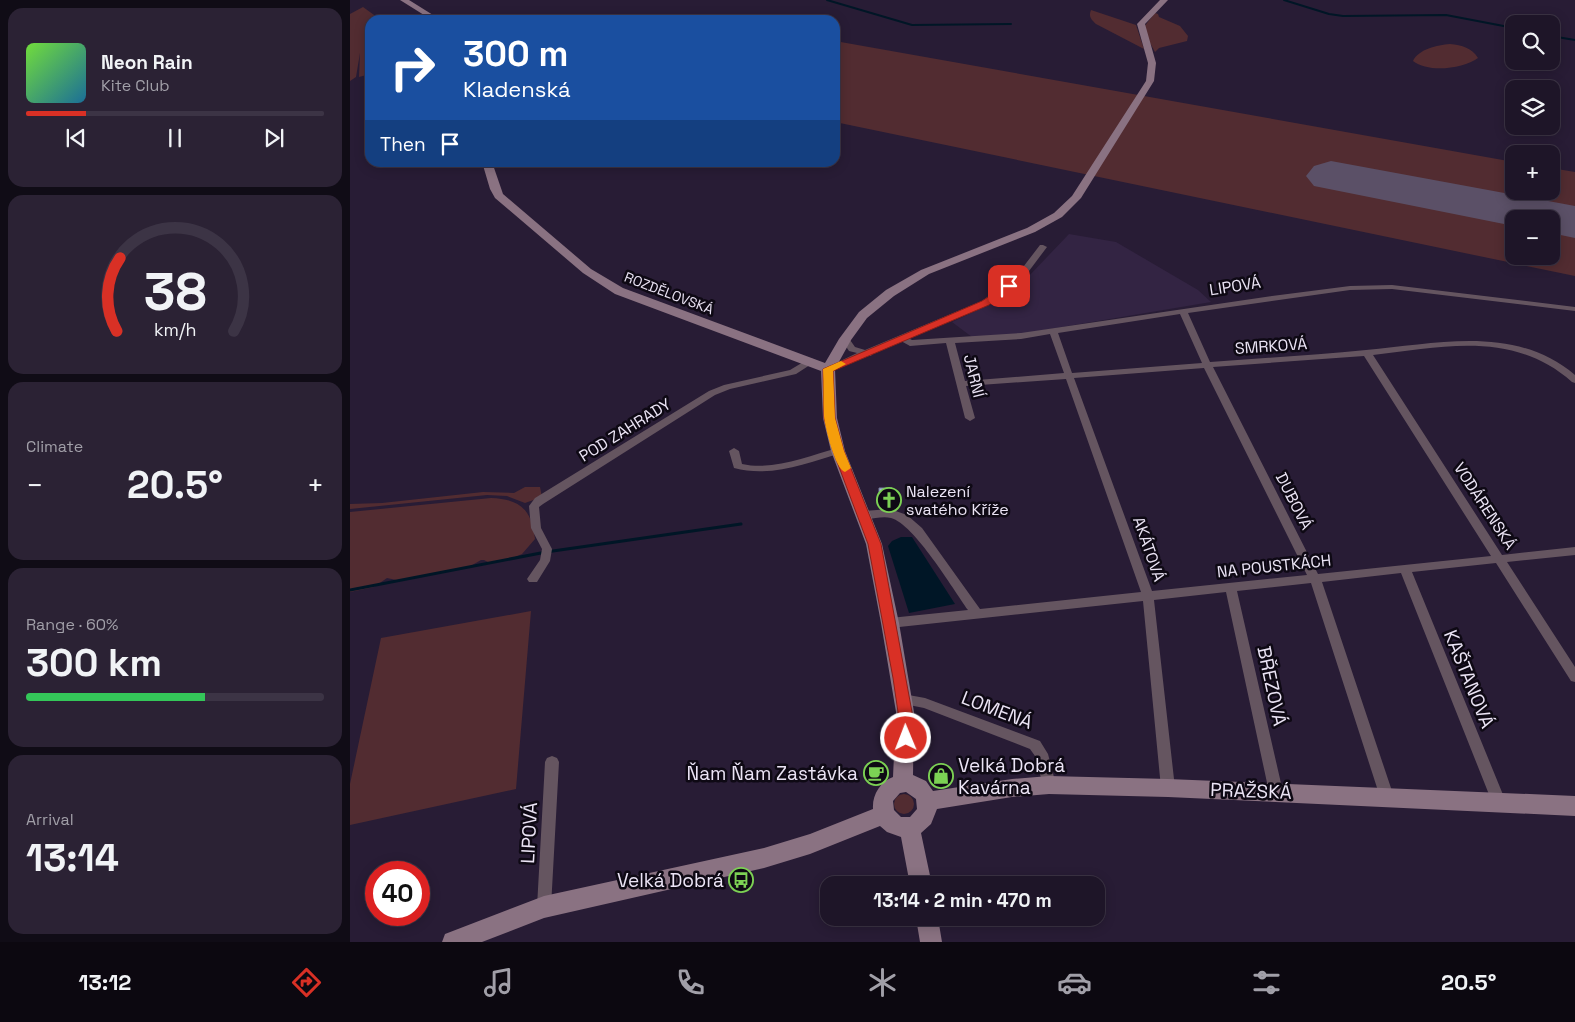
<!DOCTYPE html>
<html lang="en">
<head>
<meta charset="utf-8">
<style>
  body { margin:0; font-family:"Space Grotesk",sans-serif; background:#2b2234; color:#f1f3f6; height:100vh; display:flex; flex-direction:column; font-size:19px; white-space:nowrap }
  * { box-sizing:border-box; margin:0 }
  p { font-size:16px; color:#a19fa8 }
  .icon { flex:none; width:28px; height:28px; fill:none; stroke:currentColor; stroke-width:2; stroke-linecap:round; stroke-linejoin:round }
  .map { position:relative; flex:1; overflow:hidden }
  .side { display:flex; flex-direction:column; gap:8px; padding:8px; background:#100c16; width:350px }
  .side>* { flex:none }
  .top-card { position:absolute; left:15px; top:15px; width:475px; height:152px; border-radius:15px; box-shadow:0 2px 12px #0003,0 0 0 1px #3c3445; background:#1a4fa0; color:#fff; overflow:hidden }
  .buttons { position:absolute; left:1155px; top:15px; display:grid; gap:10px }
  .buttons a { display:grid; place-items:center; width:55px; height:55px; border-radius:10px; background:#1e1528; box-shadow:0 2px 12px #0003,0 0 0 1px #3c3445; font-size:25px }
  .speed { position:absolute; left:15px; top:861px; display:flex; gap:10px; font-size:25px; font-weight:700; text-align:center }
  .speed>* { display:grid; place-content:center; width:65px; height:65px; border-radius:50%; background:#1e1528; box-shadow:0 2px 12px #0003,0 0 0 1px #3c3445; line-height:1 }
  .speed .limit { border:8px solid #d22; background:#fff; color:#111 }
  .pin { position:absolute; display:grid; place-items:center; width:42px; height:42px; color:#fff; margin:-21px; border-radius:10px; box-shadow:0 2px 8px #0006 }
  .me { position:absolute; width:55px; margin:-28px; rotate:359deg; stroke-linejoin:round; filter:drop-shadow(0 0 4px #0008) }
  .turn { display:flex; align-items:center; gap:18px; height:105px; padding:0 15px; font-size:22px }
  .turn .icon { width:65px; height:65px; stroke-width:2.5 }
  .turn b { display:block; font-size:35px; line-height:42px }
  .then { display:flex; align-items:center; height:48px; padding:0 15px; background:#0003; gap:10px; font-size:19px }
  .big { font-size:38px; font-weight:600; line-height:1.1 }
  .side .tile { flex:1; display:flex; flex-direction:column; justify-content:center; gap:8px; min-width:0; padding:0 18px; border-radius:15px; background:#2b2234 }
  .side .dial { align-items:center; gap:0 }
  .dial svg { height:130px; overflow:visible; fill:none; stroke:#3c3445; stroke-width:7; stroke-linecap:round; text-anchor:middle }
  .dial text { fill:#f1f3f6; stroke:none }
  .song { display:flex; align-items:center; gap:15px }
  .cover { width:60px; height:60px; border-radius:8px; background:linear-gradient(135deg,hsl(100 70% 55%),hsl(200 70% 35%)) }
  .played { height:5px; border-radius:2px; background:linear-gradient(90deg,#d93025 20%,#3c3445 20%) }
  .keys { display:flex; justify-content:space-around; direction:ltr }
  .heat { display:flex; justify-content:space-between; align-items:center; font-size:28px; direction:ltr }
  .charge { height:8px; border-radius:4px; background:linear-gradient(90deg,#34c759 60%,#3c3445 0) }
  .trip { position:absolute; left:470px; top:876px; width:285px; height:50px; border-radius:15px; background:#1e1528; box-shadow:0 2px 12px #0003,0 0 0 1px #3c3445; font-weight:600; line-height:50px; text-align:center }
  .tab-bar { display:flex; height:80px; justify-content:space-around; align-items:center; background:#0c0810; color:#a19fa8 }
  .tab-bar .icon { width:35px; height:35px }
  .tab-bar .active { color:#d93025 }
  .tab-bar b { font-size:22px; color:#f1f3f6 }
  main { display:flex; flex:1; min-height:0 }
  .map>svg:first-child { display:block }
  .built { fill:#332443 }
  .green { fill:#522c31; fill-rule:evenodd }
  .water { fill:#001626 }
  .lines { fill:none; stroke-linecap:round; stroke-linejoin:round }
  .stream-far1 { stroke:#001626; stroke-width:2 }
  .stream { stroke:#001626; stroke-width:3 }
  .runway { fill:#5b5067; fill-rule:evenodd }
  .street { fill:#655560; fill-rule:evenodd }
  .secondary { fill:#8a7282; fill-rule:evenodd }
  .wall { fill:#909abb }
  .building { fill:#a7b3da; stroke:#757d99 }
  .route { fill:#d93025; stroke:#8d1f18 }
  .slow { fill:#f59e0b }
  .labels { text-anchor:middle; dominant-baseline:central; stroke-width:5; stroke-linejoin:round; paint-order:stroke }
  .far-street-label { font-size:14px; fill:#ebe4f5; stroke:#0e0914 }
  .street-label { font-size:16px; fill:#ebe4f5; stroke:#0e0914 }
  .poi-label { font-size:16px; fill:#ebe4f5; stroke:#0e0914; text-anchor:start }
  .near-street-label { font-size:19px; fill:#ebe4f5; stroke:#0e0914 }
  .near-poi-label { font-size:19px; fill:#ebe4f5; stroke:#0e0914; text-anchor:end }
</style>
</head>
<body>
<main>
<section class="side">
<div class="tile">
<div class="song"><i class="cover"></i><div><b>Neon Rain</b><p>Kite Club</p></div></div>
<div class="played"></div>
<div class="keys"><svg class="icon" aria-label="previous" viewBox="0 0 24 24"><path d="M18 5L8 12l10 7zM5 5v14"/></svg><svg class="icon" aria-label="pause" viewBox="0 0 24 24"><path d="M8 5v14M16 5v14"/></svg><svg class="icon" aria-label="next" viewBox="0 0 24 24"><path d="M6 5l10 7-10 7zM19 5v14"/></svg></div>
</div>
<div class="tile dial"><svg viewBox="0 0 100 80">
<path d="M14 69A42 42 0 1 1 86 69"/>
<path d="M14 69A42 42 0 0 1 16 24" stroke="#d93025"/>
<text x="50" y="56" font-size="32" font-weight="700">38</text>
<text x="50" y="72" font-size="11">km/h</text>
</svg></div>
<div class="tile"><p>Climate</p>
<div class="heat"><a>−</a><b class="big">20.5°</b><a>+</a></div>
</div>
<div class="tile"><p>Range · 60%</p><b class="big">300 km</b><div class="charge"></div></div>
<div class="tile"><p>Arrival</p><b class="big">13:14</b></div>
</section>
<div class="map">
<svg width="1225" height="942" viewBox="0 0 1225 942">
  <rect width="100%" height="100%" fill="#281c35"/>
  <path class="built" d="M 719,234 L 766,242 L 848,290 L 861,302 L 665,335 L 622,337 L 602,322 L 643,303 L 677,278 Z"/>
  <path class="green" d="M 13,7 L 31,20 L 20,20 L 20,74 L 9,77 L 10,53 L 6,77 L 0,81 L 0,14 Z
    M 741,10 L 786,25 L 794,49 L 746,24 C 742,20 738,17 741,10 Z
    M 805,13 L 808,14 L 809,17 L 830,26 L 838,36 L 837,41 L 809,48 L 805,52 L 795,34 L 793,28 Z
    M 485,41 L 1164,162 L 1164,191 L 1201,191 L 1201,168 L 1225,172 L 1225,276 L 485,122 ZM 1164,219 L 1201,219 L 1201,256 L 1164,256 Z
    M 1100,44 C 1112,45 1122,48 1128,58 C 1113,69 1078,73 1063,61 C 1069,49 1087,45 1100,44 Z
    M 175,487 L 190,487 L 192,497 L 175,503 L 157,496 L 137,495 L 0,509 L 0,504 L 32,503 L 133,492 L 164,493 Z
    M 141,498 C 169,499 182,509 185,539 L 172,554 L 158,560 L 140,563 L 134,560 L 131,560 L 117,568 L 51,581 L 37,578 L 24,587 L 0,592 L 0,512 Z
    M 181,611 L 166,789 L 0,825 L 0,784 L 31,638 Z
    M544 804a10 10 0 1 1 20 0a10 10 0 1 1-20 0Z"/>
  <path class="water" d="M 551,537 L 562,537 L 605,604 L 559,613 L 538,546 L 542,541 Z"/>
  <g class="lines">
    <path class="stream-far1" d="M 477,0 L 562,25 L 661,24
      M 934,0 L 979,14 L 993,16 L 1096,15 L 1164,28
      M 1201,36 L 1225,40"/>
    <path class="stream" d="M 0,590 L 196,552 L 391,524"/>
    <path class="runway" d="M 981,161 L 1225,206 L 1225,238 L 1201,233 L 1201,219 L 1164,219 L 1164,226 L 964,186 L 956,176 L 964,166 Z"/>
    <path class="street" d="M 690,245 L 693,245 L 697,247 L 673,279 L 638,305 L 558,338 L 562,340 L 671,333 L 922,296 L 1000,286 L 1042,285 L 1225,307 L 1225,311 L 1042,289 L 1000,290 L 838,313 L 860,362 C 912,358 964,355 1016,350 C 1087,344 1165,324 1225,375 L 1225,383 L 1222,382 C 1163,330 1093,347 1023,355 L 1152,555 L 1225,547 L 1225,555 L 1157,562 L 1225,667 L 1225,682 L 1221,681 L 1146,563 L 1062,572 L 1156,802 L 1154,806 L 1149,808 L 1144,806 L 1142,802 L 1051,573 L 972,582 L 1044,797 L 1042,801 L 1037,803 L 1032,801 L 1030,797 L 961,583 L 887,591 L 933,792 L 931,796 L 926,798 L 921,796 L 919,792 L 876,592 L 804,600 L 825,788 L 823,792 L 818,794 L 813,792 L 811,788 L 793,601 L 540,628 L 536,626 L 534,623 L 536,620 L 540,618 L 618,610 C 603,589 564,524 541,518 C 531,515 520,521 510,518 L 509,515 L 510,512 L 514,511 L 540,509 L 557,515 L 572,528 L 630,609 L 791,592 L 716,379 L 616,386 L 625,418 L 620,421 L 615,418 L 596,343 L 560,346 L 551,341 L 522,354 L 521,356 L 516,356 L 481,371 L 475,371 L 474,369 L 507,353 L 499,351 L 491,339 L 492,337 L 498,337 L 505,347 L 515,350 L 632,301 L 667,275 ZM 830,314 L 852,363 L 722,373 L 708,333 ZM 700,334 L 714,373 L 615,381 L 605,343 L 671,339 ZM 1014,356 L 1141,556 L 968,574 L 863,367 ZM 854,368 L 957,575 L 802,591 L 724,378 Z
      M 460,358 L 463,359 L 464,361 L 463,363 L 446,374 L 380,389 L 365,395 L 193,504 L 189,507 L 191,528 L 202,549 L 200,561 L 187,582 L 179,582 L 177,579 L 190,560 L 192,549 L 181,528 L 179,506 L 185,498 L 359,391 L 374,385 L 440,370 Z
      M 384,448 L 389,451 L 392,464 C 424,471 458,456 488,448 L 493,451 L 491,453 C 457,463 421,478 384,468 L 379,451 Z
      M 553,694 L 575,698 L 690,741 L 698,754 L 706,785 L 704,789 L 699,791 L 694,789 L 685,756 L 680,749 L 574,708 L 549,703 L 547,699 L 549,695 Z
      M 202,756 L 207,758 L 209,762 L 201,907 L 199,912 L 194,914 L 189,912 L 187,907 L 195,762 L 197,758 Z"/>
    <path class="secondary" d="M 50,0 L 59,0 L 91,20 L 82,20 Z
      M 810,0 L 818,0 L 795,24 L 806,63 L 804,81 L 731,198 L 712,217 L 685,232 L 579,274 L 544,296 L 517,318 L 501,340 L 485,369 L 487,418 L 495,451 L 532,544 L 549,623 L 564,712 L 563,775 L 576,781 L 583,791 L 662,779 L 699,776 L 818,779 L 1225,796 L 1225,816 L 818,797 L 699,794 L 662,797 L 587,809 L 581,824 L 571,833 L 582,885 L 560,885 L 551,837 L 537,832 L 530,826 L 460,854 L 414,868 L 194,918 L 132,942 L 92,942 L 95,934 L 194,896 L 414,848 L 460,834 L 523,809 C 522,795 530,782 543,777 L 546,712 L 531,623 L 516,544 L 481,451 L 473,418 L 471,371 L 265,294 L 233,273 L 145,198 L 140,189 L 132,162 L 142,162 L 153,194 L 241,269 L 273,288 L 475,363 L 489,339 L 509,312 L 536,290 L 571,270 L 677,228 L 704,213 L 722,196 L 796,81 L 798,63 L 787,24 ZM 556,792 L 566,799 L 567,809 L 560,817 L 551,817 L 544,810 L 543,801 L 550,793 Z
      M 566,918 L 588,918 L 592,942 L 570,942 Z"/>
  </g>
  <path class="wall" d="M 529,488 L 542,488 L 543,505 L 530,505 Z"/>
  <path class="building" d="M 529,488 L 542,488 L 542,496 L 529,496 Z"/>
  <path class="route" d="M 659,283 L 663,286 L 662,288 L 639,305 L 483,371 L 485,418 L 494,451 L 531,544 L 562,712 L 563,738 L 561,742 L 556,744 L 551,742 L 549,738 L 548,712 L 543,678 L 518,544 L 483,451 L 474,418 L 473,369 L 632,301 Z"/>
  <path class="slow" d="M 491,361 L 496,364 L 483,371 L 485,418 L 494,451 L 501,468 L 495,472 C 485,469 475,427 474,416 C 473,400 474,385 473,369 Z"/>
  <defs>
    <symbol id="church-ring" viewBox="-11 -11 22 22"><circle r="9.5" fill="#0e0914" stroke="#7cd154" stroke-width="1.5"/><path d="M-1.2-6h2.4v3.5h3.3v2.4h-3.3V6h-2.4V-.1h-3.3v-2.4h3.3Z" fill="#7cd154"/></symbol>
    <symbol id="cafe-ring" viewBox="-11 -11 22 22"><circle r="9.5" fill="#0e0914" stroke="#7cd154" stroke-width="1.5"/><path d="M-5.5-4.5H6V0H3Q3 3.5 0 3.5H-2.5Q-5.5 3.5-5.5 0ZM3-3.2v2h1.7v-2ZM-6 4.5H4V6H-6Z" fill="#7cd154"/></symbol>
    <symbol id="shop-ring" viewBox="-11 -11 22 22"><circle r="9.5" fill="#0e0914" stroke="#7cd154" stroke-width="1.5"/><path d="M-5-2.5h2.3a2.7 3.5 0 0 1 5.4 0H5L5.5 6h-11ZM-1.5-2.5h3a1.5 2.3 0 0 0-3 0Z" fill="#7cd154"/></symbol>
    <symbol id="bus-ring" viewBox="-11 -11 22 22"><circle r="9.5" fill="#0e0914" stroke="#7cd154" stroke-width="1.5"/><path d="M-5-6H5V4H4V6H2V4H-2V6H-4V4H-5ZM-3.5-4V0h7V-4ZM-3.5 1.2v1.5H-2V1.2ZM2 1.2v1.5H3.5V1.2Z" fill="#7cd154"/></symbol>
  </defs>
  <g fill-rule="evenodd">
    <use href="#church-ring" x="525" y="486" width="28" height="28"/>
    <use href="#cafe-ring" x="512" y="759" width="28" height="28"/>
    <use href="#shop-ring" x="577" y="762" width="28" height="28"/>
    <use href="#bus-ring" x="377" y="866" width="28" height="28"/>
  </g>
  <g class="labels">
    <g class="far-street-label">
      <text transform="translate(319 293) rotate(21)">ROZDĚLOVSKÁ</text>
    </g>
    <g class="street-label">
      <text transform="translate(885 286) rotate(-9)">LIPOVÁ</text>
      <text transform="translate(921 346) rotate(-4)">SMRKOVÁ</text>
      <text transform="translate(624 376) rotate(76)">JARNÍ</text>
      <text transform="translate(275 430) rotate(-32)">POD ZAHRADY</text>
      <text transform="translate(944 501) rotate(63)">DUBOVÁ</text>
      <text transform="translate(1135 506) rotate(57)">VODÁRENSKÁ</text>
      <text transform="translate(799 549) rotate(71)">AKÁTOVÁ</text>
      <text transform="translate(924 566) rotate(-6)">NA POUSTKÁCH</text>
    </g>
    <g class="poi-label">
      <text x="556" y="491">Nalezení<tspan x="556" dy="18">svatého Kříže</tspan></text>
    </g>
    <g class="near-street-label">
      <text transform="translate(1119 679) rotate(68)">KAŠTANOVÁ</text>
      <text transform="translate(922 686) rotate(78)">BŘEZOVÁ</text>
      <text transform="translate(647 710) rotate(21)">LOMENÁ</text>
      <text transform="translate(901 791) rotate(2)">PRAŽSKÁ</text>
      <text transform="translate(179 833) rotate(-87)">LIPOVÁ</text>
    </g>
    <g class="near-poi-label">
      <text x="608" y="765" text-anchor="start">Velká Dobrá<tspan x="608" dy="22">Kavárna</tspan></text>
      <text x="508" y="773">Ňam Ňam Zastávka</text>
      <text x="374" y="880">Velká Dobrá</text>
    </g>
  </g>
</svg>
<div class="buttons">
<a><svg class="icon" aria-label="search" viewBox="0 0 24 24"><circle cx="10" cy="10" r="6"/><path d="M15 15l6 6"/></svg></a>
<a><svg class="icon" aria-label="layers" viewBox="0 0 24 24"><path d="M12 4l9 5-9 5-9-5zM3 14l9 5 9-5"/></svg></a>
<a>+</a>
<a>−</a>
</div>
<div class="speed"><div class="limit">40</div></div>
<div class="pin" style="left:659px;top:286px;background:#d93025"><svg class="icon" aria-label="arrive" viewBox="0 0 24 24"><path d="M6 21V4h12l-3 4 3 4H6"/></svg></div>
<svg class="me" style="left:556px;top:738px" viewBox="-20 -20 40 40"><circle r="17" fill="#d93025" stroke="#fff" stroke-width="3"/><path d="M0-11L8 9 0 5-8 9z" fill="#fff"/></svg>
<div class="trip">13:14 · 2 min · 470 m</div>
<div class="top-card">
<div class="turn"><svg class="icon" aria-label="right" viewBox="0 0 24 24"><path d="M7 20v-9h11M14 6l5 5-5 5"/></svg><div><b>300 m</b>Kladenská</div></div>
<div class="then">Then<svg class="icon" aria-label="arrive" viewBox="0 0 24 24"><path d="M6 21V4h12l-3 4 3 4H6"/></svg></div>
</div>
</div>
</main>
<nav class="tab-bar">
<b>13:12</b>
<svg class="icon active" aria-label="directions" viewBox="0 0 24 24"><path d="M12 3l9 9-9 9-9-9zM9 14v-3h6M13 9l2 2-2 2"/></svg>
<svg class="icon" aria-label="music" viewBox="0 0 24 24"><path d="M9 18V5l10-2v13"/><circle cx="6" cy="18" r="3"/><circle cx="16" cy="16" r="3"/></svg>
<svg class="icon" aria-label="phone" viewBox="0 0 24 24"><path d="M5 4h4l2 5-3 2q2 4 5 5l2-3 5 2v4C11 20 4 13 5 4z"/></svg>
<svg class="icon" aria-label="climate" viewBox="0 0 24 24"><path d="M12 3v18M4 7l16 10M4 17L20 7"/></svg>
<svg class="icon" aria-label="car" viewBox="0 0 24 24"><path d="M5 17H2v-5l4-1 3-4h7l3 4 3 1v5h-3M9 17h6M6 11h13"/><circle cx="7" cy="17" r="2"/><circle cx="17" cy="17" r="2"/></svg>
<svg class="icon" aria-label="filters" viewBox="0 0 24 24"><path d="M4 7h16M4 17h16"/><circle cx="9" cy="7" r="2"/><circle cx="15" cy="17" r="2"/></svg>
<b>20.5°</b>
</nav>
</body>
</html>
